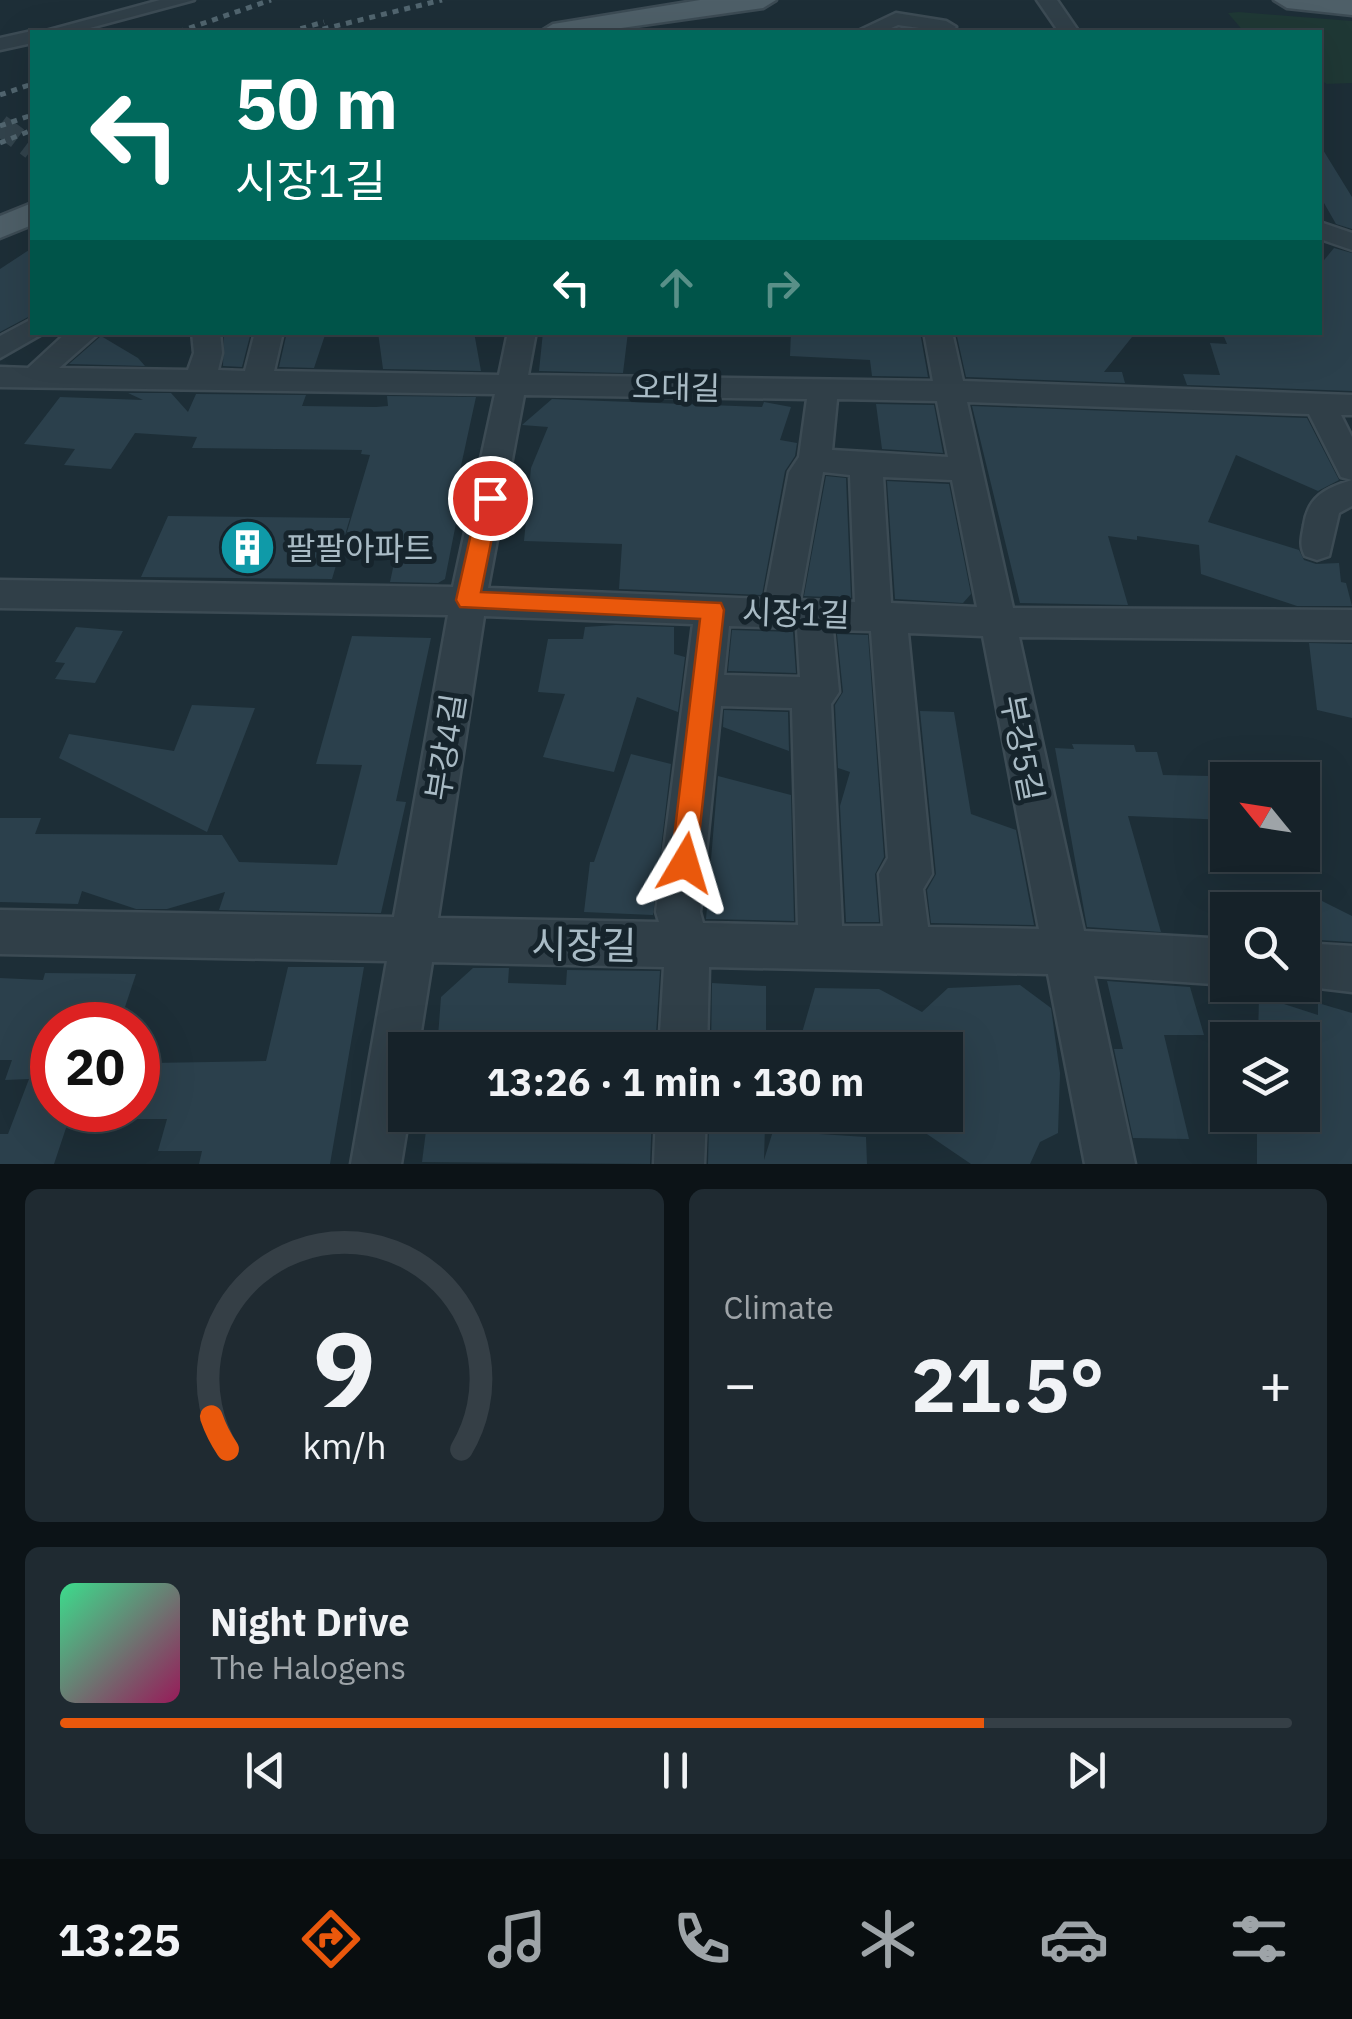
<!DOCTYPE html>
<html lang="en">
<head>
<meta charset="utf-8">
<style>
  body { margin:0; font-family:"IBM Plex Sans","Noto Sans KR",sans-serif; background:#1f2a31; color:#f1f3f6; height:100vh; display:flex; flex-direction:column; font-size:38px; white-space:nowrap }
  * { box-sizing:border-box; margin:0 }
  p { font-size:32px; color:#9ea4a8 }
  .icon { flex:none; width:55px; height:55px; fill:none; stroke:currentColor; stroke-width:2; stroke-linecap:round; stroke-linejoin:round }
  .map { position:relative; height:1164px; overflow:hidden }
  .panel { display:flex; flex-direction:column; gap:25px; padding:25px; background:#0c1317; flex:1 }
  .panel>* { flex:none }
  .hud { position:absolute; left:30px; top:30px; width:1292px; height:305px; border-radius:0px; box-shadow:0 10px 40px #0002,0 0 0 2px #353f46; background:#00695c; color:#fff; overflow:hidden }
  .needle { width:65px; rotate:300deg }
  .buttons { position:absolute; left:1210px; top:762px; display:grid; gap:20px }
  .buttons a { display:grid; place-items:center; width:110px; height:110px; border-radius:0px; background:#162229; box-shadow:0 10px 40px #0002,0 0 0 2px #353f46; font-size:50px }
  .speed { position:absolute; left:30px; top:1002px; display:flex; gap:20px; font-size:50px; font-weight:700; text-align:center }
  .speed>* { display:grid; place-content:center; width:130px; height:130px; border-radius:50%; background:#162229; box-shadow:0 10px 40px #0002,0 0 0 2px #353f46; line-height:1 }
  .speed .limit { border:15px solid #d22; background:#fff; color:#111 }
  .pin { position:absolute; display:grid; place-items:center; width:85px; height:85px; color:#fff; margin:-42px; border:5px solid #fff; border-radius:50%; box-shadow:0 2px 10px #0007 }
  .me { position:absolute; width:110px; margin:-55px; rotate:7deg; stroke-linejoin:round; filter:drop-shadow(0 0 8px #0008) }
  .turn { display:flex; align-items:center; gap:35px; height:210px; padding:0 40px; font-size:45px }
  .turn .icon { width:130px; height:130px; stroke-width:2.5 }
  .turn b { display:block; font-size:70px; line-height:85px }
  .lanes { display:flex; align-items:center; height:95px; padding:0 40px; background:#0003; justify-content:center; gap:50px; direction:ltr }
  .lanes .off { opacity:.35 }
  .big { font-size:75px; font-weight:700; line-height:1.1 }
  .panel .tile { flex:1; display:flex; flex-direction:column; justify-content:center; gap:15px; min-width:0; padding:0 35px; border-radius:15px; background:#1f2a31 }
  .panel .dial { align-items:center; gap:0 }
  .dial svg { height:260px; overflow:visible; fill:none; stroke:#353f46; stroke-width:7; stroke-linecap:round; text-anchor:middle }
  .dial text { fill:#f1f3f6; stroke:none }
  .song { display:flex; align-items:center; gap:30px }
  .cover { width:120px; height:120px; border-radius:15px; background:linear-gradient(135deg,hsl(150 70% 55%),hsl(330 70% 35%)) }
  .played { height:10px; border-radius:5px; background:linear-gradient(90deg,#ea580c 75%,#353f46 75%) }
  .keys { display:flex; justify-content:space-around; direction:ltr }
  .heat { display:flex; justify-content:space-between; align-items:center; font-size:55px; direction:ltr }
  .panel .tiles { flex:1; display:grid; gap:25px; grid-template-columns:1fr 1fr }
  .tile:last-child { grid-column:span 2 }
  .trip { position:absolute; left:388px; top:1032px; width:575px; height:100px; border-radius:0px; background:#162229; box-shadow:0 10px 40px #0002,0 0 0 2px #353f46; font-weight:700; line-height:100px; text-align:center }
  .tabs { display:flex; height:160px; justify-content:space-around; align-items:center; background:#090e10; color:#9ea4a8 }
  .tabs .icon { width:70px; height:70px }
  .tabs .selected { color:#ea580c }
  .tabs b { font-size:45px; color:#f1f3f6 }
  .map>svg:first-child { display:block }
  .green { fill:#1f3835 }
  .building { fill:#2b404c }
  .lines { fill:none; stroke-linecap:round; stroke-linejoin:round }
  .minor-tunnel { stroke:#32434c; stroke-width:22; stroke-dasharray:22 11; stroke-linecap:butt }
  .minor-casing { stroke:#3c4b54; stroke-width:5 }
  .major-casing { stroke:#3c4b54; stroke-width:5 }
  .minor { fill:#303f48; fill-rule:evenodd }
  .major { fill:#4e5f68; fill-rule:evenodd }
  .rail { stroke:#51656f; stroke-width:5; stroke-dasharray:6 6; stroke-linecap:butt }
  .route { fill:#ea580c; stroke:#983908; stroke-width:2.5 }
  .labels { text-anchor:middle; dominant-baseline:central; stroke-width:10; stroke-linejoin:round; paint-order:stroke }
  .street-label { font-size:32px; fill:#a9bbc5; stroke:#16242c }
  .poi-label { font-size:32px; fill:#a9bbc5; stroke:#16242c; text-anchor:start }
  .near-street-label { font-size:38px; fill:#a9bbc5; stroke:#16242c }
</style>
</head>
<body>
<div class="map">
<svg width="1352" height="1164" viewBox="0 0 1352 1164">
  <rect width="100%" height="100%" fill="#1d2e37"/>
  <path class="green" d="M 1239,12 L 1352,21 L 1352,83 L 1327,84 L 1320,80 L 1320,32 L 1244,32 L 1228,13 Z"/>
  <path class="building" d="M 1320,145 L 1352,197 L 1352,229 L 1336,224 L 1320,196 Z
    M 32,248 L 32,315 L 0,332 L 0,269 Z
    M 1334,248 L 1352,253 L 1352,391 L 1187,385 L 1183,374 L 1220,375 L 1210,343 L 1227,344 L 1222,332 L 1320,332 L 1320,265 Z
    M 224,332 L 251,332 L 242,367 L 223,366 Z
    M 287,332 L 326,332 L 314,368 L 279,367 Z
    M 378,332 L 474,332 L 481,371 L 383,369 Z
    M 543,332 L 628,332 L 623,373 L 539,371 Z
    M 791,332 L 920,332 L 928,377 L 872,376 L 870,360 L 790,356 Z
    M 956,332 L 1136,332 L 1104,372 L 1122,372 L 1125,383 L 966,377 Z
    M 101,336 L 138,358 L 145,366 L 69,364 Z
    M 128,393 L 171,393 L 188,412 L 196,394 L 306,395 L 302,406 L 376,407 L 388,406 L 387,396 L 476,397 L 454,498 L 461,498 L 445,579 L 438,583 L 390,582 L 401,531 L 347,532 L 370,455 L 361,454 L 362,450 L 192,448 L 197,437 L 135,433 L 111,469 L 64,465 L 75,449 L 24,444 L 60,397 L 143,400 Z
    M 552,399 L 762,407 L 764,402 L 791,407 L 780,440 L 797,443 L 795,456 L 785,471 L 762,595 L 619,589 L 622,544 L 524,541 L 531,468 L 548,427 L 522,425 Z
    M 876,404 L 934,405 L 943,453 L 882,449 Z
    M 972,406 L 1307,418 L 1339,480 L 1318,491 L 1236,455 L 1208,522 L 1299,550 L 1304,560 L 1316,564 L 1339,563 L 1341,582 L 1346,583 L 1352,606 L 1297,606 L 1201,574 L 1199,545 L 1137,536 L 1137,540 L 1108,536 L 1128,605 L 1020,603 Z
    M 826,476 L 846,478 L 851,598 L 804,596 Z
    M 887,481 L 949,484 L 971,594 L 963,603 L 895,599 Z
    M 168,516 L 350,518 L 332,579 L 141,577 Z
    M 616,625 L 674,627 L 674,654 L 685,657 L 678,712 L 637,697 L 614,772 L 543,757 L 565,694 L 538,692 L 548,639 L 583,639 L 585,627 Z
    M 76,627 L 123,631 L 95,683 L 55,679 L 65,663 L 55,662 Z
    M 732,630 L 793,632 L 796,673 L 728,671 Z
    M 837,634 L 868,635 L 884,857 L 875,874 L 879,922 L 846,922 L 840,806 L 850,772 L 838,768 L 835,705 L 843,692 Z
    M 352,636 L 431,638 L 396,801 L 406,802 L 381,913 L 219,910 L 225,892 L 167,909 L 136,909 L 82,891 L 78,904 L 0,902 L 0,818 L 41,818 L 35,834 L 222,835 L 239,862 L 337,865 L 362,765 L 316,764 Z
    M 1309,643 L 1352,644 L 1352,718 L 1317,710 Z
    M 192,705 L 255,708 L 207,832 L 59,758 L 69,734 L 174,751 Z
    M 724,710 L 788,712 L 789,751 L 723,727 Z
    M 920,711 L 954,712 L 971,814 L 1016,830 L 1034,925 L 931,923 L 927,890 L 936,874 Z
    M 1072,744 L 1134,745 L 1136,752 L 1157,752 L 1163,775 L 1210,776 L 1213,786 L 1221,786 L 1228,820 L 1128,816 L 1161,932 L 1087,927 L 1055,748 L 1074,749 Z
    M 631,754 L 671,764 L 653,915 L 584,912 L 590,862 L 594,862 Z
    M 718,776 L 791,795 L 794,921 L 706,919 Z
    M 1302,891 L 1352,916 L 1352,942 L 1302,939 Z
    M 288,967 L 364,967 L 330,1164 L 199,1164 L 202,1151 L 158,1151 L 167,1119 L 134,1119 L 150,1063 L 266,1061 Z
    M 473,968 L 509,968 L 508,983 L 566,985 L 567,970 L 660,971 L 655,1050 L 437,1050 L 441,997 Z
    M 45,973 L 136,974 L 119,1025 L 52,1025 L 52,1110 L 72,1110 L 54,1164 L 0,1164 L 0,1134 L 8,1134 L 29,1079 L 5,1080 L 12,1060 L 0,1060 L 0,978 L 43,980 Z
    M 1107,981 L 1190,987 L 1204,1035 L 1164,1035 L 1189,1139 L 1133,1138 L 1114,1049 L 1123,1049 Z
    M 712,983 L 766,986 L 766,1050 L 711,1050 Z
    M 1020,985 L 1051,1008 L 1060,1073 L 1058,1133 L 1040,1142 L 1030,1164 L 971,1164 L 899,1115 L 945,1115 L 945,1050 L 797,1050 L 815,988 L 879,989 L 922,1012 L 948,988 Z
    M 1259,996 L 1318,1015 L 1318,1003 L 1352,1013 L 1352,1164 L 1257,1164 L 1257,1115 L 1302,1115 L 1302,1040 L 1258,1040 Z
    M 428,1115 L 652,1115 L 650,1164 L 422,1162 Z
    M 709,1122 L 765,1125 L 764,1160 L 773,1131 L 866,1137 L 867,1164 L 708,1164 Z"/>
  <g class="lines">
    <path class="minor-tunnel" d="M 0,125 L 32,149"/>
    <defs>
      <path id="minor" d="M 160,0 L 194,0 L 75,32 L 42,32 Z
        M 1037,0 L 1057,0 L 1079,32 L 1059,32 Z
        M 896,13 L 946,21 L 956,27 L 948,32 L 898,25 L 882,32 L 856,32 Z
        M 32,31 L 39,32 L 32,32 L 32,43 L 0,50 L 0,38 Z
        M 1320,222 L 1352,233 L 1352,250 L 1320,239 Z
        M 32,319 L 32,332 L 42,334 L 0,358 L 0,336 Z
        M 67,332 L 100,332 L 59,368 L 188,370 L 194,353 L 192,332 L 220,332 L 222,353 L 218,370 L 245,371 L 255,332 L 283,332 L 274,371 L 499,375 L 508,332 L 536,332 L 528,375 L 933,381 L 924,332 L 952,332 L 963,381 L 1352,395 L 1352,415 L 1341,415 L 1352,437 L 1352,506 L 1339,513 L 1329,556 L 1317,560 L 1305,556 C 1299,545 1302,537 1304,525 C 1308,497 1325,488 1352,480 L 1341,477 L 1309,414 L 967,402 L 1013,608 L 1352,610 L 1352,640 L 1019,637 L 1084,931 L 1228,939 L 1228,985 L 1094,976 L 1135,1164 L 1085,1164 L 1048,974 L 709,967 L 707,1050 L 659,1050 L 664,967 L 432,962 L 418,1050 L 405,1050 L 405,1115 L 409,1115 L 401,1164 L 351,1164 L 387,961 L 0,954 L 0,910 L 394,917 L 448,615 L 0,608 L 0,580 L 453,587 L 495,394 L 0,387 L 0,367 L 28,368 ZM 524,395 L 807,399 L 799,457 L 789,472 L 765,599 L 488,588 ZM 837,399 L 937,401 L 948,457 L 832,450 ZM 823,472 L 850,475 L 855,602 L 800,600 ZM 883,477 L 952,480 L 977,607 L 891,603 ZM 484,616 L 693,624 L 656,912 L 659,922 L 438,918 ZM 729,626 L 797,628 L 800,677 L 724,675 ZM 833,630 L 871,631 L 888,858 L 879,874 L 883,926 L 842,926 L 831,704 L 839,692 ZM 908,633 L 983,636 L 1039,929 L 928,927 L 923,889 L 932,874 ZM 721,706 L 792,708 L 798,925 L 703,923 L 700,912 Z
        M 1302,943 L 1352,946 L 1352,992 L 1293,985 L 1302,985 Z
        M 656,1115 L 706,1115 L 704,1164 L 654,1164 Z"/>
      <path id="major" d="M 700,0 L 776,0 L 763,8 L 593,32 L 540,32 L 553,24 Z
        M 1274,0 L 1352,0 L 1352,15 L 1287,8 Z
        M 32,203 L 32,225 L 0,238 L 0,216 Z"/>
    </defs>
    <use href="#minor" class="minor-casing"/>
    <use href="#major" class="major-casing"/>
    <use href="#minor" class="minor"/>
    <use href="#major" class="major"/>
    <path class="rail" d="M 178,32 L 271,0
      M 289,32 L 324,22
      M 311,32 L 442,0
      M 0,95 L 32,84
      M 0,126 L 32,115
      M 0,143 L 32,130"/>
  </g>
  <path class="route" d="M 490,491 L 500,498 L 481,592 L 721,603 L 724,610 L 695,872 L 685,876 L 675,872 L 671,863 L 700,619 L 460,607 L 456,600 L 479,498 Z"/>
  <defs>
    <symbol id="building-disc" viewBox="-11 -11 22 22"><circle r="9.5" fill="#0f9aa8" stroke="#16242c"/><path d="M-4-6H4V6H1V3H-1V6H-4ZM-2.5-4.3h1.7v1.8h-1.7ZM.8-4.3h1.7v1.8H.8ZM-2.5-1h1.7V.8h-1.7ZM.8-1h1.7V.8H.8Z" fill="#fff"/></symbol>
  </defs>
  <g fill-rule="evenodd">
    <use href="#building-disc" x="216" y="516" width="63" height="63"/>
  </g>
  <g class="labels">
    <g class="street-label">
      <text transform="translate(676 387) rotate(1)">오대길</text>
      <text transform="translate(796 613) rotate(2)">시장1길</text>
      <text transform="translate(445 747) rotate(-81)">부강4길</text>
      <text transform="translate(1023 748) rotate(79)">부강5길</text>
    </g>
    <g class="poi-label">
      <text x="286" y="548">팔팔아파트</text>
    </g>
    <g class="near-street-label">
      <text transform="translate(584 944) rotate(1)">시장길</text>
    </g>
  </g>
</svg>
<div class="buttons">
<a><svg class="needle" viewBox="-14 -14 28 28"><path d="M0-13l5 13h-10z" fill="#e53935"/><path d="M0 13l5-13h-10z" fill="#9ea4a8"/></svg></a>
<a><svg class="icon" aria-label="search" viewBox="0 0 24 24"><circle cx="10" cy="10" r="6"/><path d="M15 15l6 6"/></svg></a>
<a><svg class="icon" aria-label="layers" viewBox="0 0 24 24"><path d="M12 4l9 5-9 5-9-5zM3 14l9 5 9-5"/></svg></a>
</div>
<div class="speed"><div class="limit">20</div></div>
<div class="pin" style="left:490px;top:498px;background:#d93025"><svg class="icon" aria-label="arrive" viewBox="0 0 24 24"><path d="M6 21V4h12l-3 4 3 4H6"/></svg></div>
<svg class="me" style="left:685px;top:863px" viewBox="-20 -20 40 40"><path d="M0-17L14 15 0 8-14 15z" fill="#ea580c" stroke="#fff" stroke-width="4"/></svg>
<div class="trip">13:26 · 1 min · 130 m</div>
<div class="hud">
<div class="turn"><svg class="icon" aria-label="left" viewBox="0 0 24 24"><path d="M17 20v-9H6M10 6l-5 5 5 5"/></svg><div><b>50 m</b>시장1길</div></div>
<div class="lanes"><svg class="icon" aria-label="left" viewBox="0 0 24 24"><path d="M17 20v-9H6M10 6l-5 5 5 5"/></svg><svg class="icon off" aria-label="ahead" viewBox="0 0 24 24"><path d="M12 20V5M6 11l6-6 6 6"/></svg><svg class="icon off" aria-label="right" viewBox="0 0 24 24"><path d="M7 20v-9h11M14 6l5 5-5 5"/></svg></div>
</div>
</div>
<section class="panel">
<div class="tiles">
<div class="tile dial"><svg viewBox="0 0 100 80">
<path d="M14 69A42 42 0 1 1 86 69"/>
<path d="M14 69A42 42 0 0 1 9 59" stroke="#ea580c"/>
<text x="50" y="56" font-size="32" font-weight="700">9</text>
<text x="50" y="72" font-size="11">km/h</text>
</svg></div>
<div class="tile"><p>Climate</p>
<div class="heat"><a>−</a><b class="big">21.5°</b><a>+</a></div>
</div>
<div class="tile">
<div class="song"><i class="cover"></i><div><b>Night Drive</b><p>The Halogens</p></div></div>
<div class="played"></div>
<div class="keys"><svg class="icon" aria-label="previous" viewBox="0 0 24 24"><path d="M18 5L8 12l10 7zM5 5v14"/></svg><svg class="icon" aria-label="pause" viewBox="0 0 24 24"><path d="M8 5v14M16 5v14"/></svg><svg class="icon" aria-label="next" viewBox="0 0 24 24"><path d="M6 5l10 7-10 7zM19 5v14"/></svg></div>
</div>
</div>
</section>
<nav class="tabs">
<b>13:25</b>
<svg class="icon selected" aria-label="directions" viewBox="0 0 24 24"><path d="M12 3l9 9-9 9-9-9zM9 14v-3h6M13 9l2 2-2 2"/></svg>
<svg class="icon" aria-label="music" viewBox="0 0 24 24"><path d="M9 18V5l10-2v13"/><circle cx="6" cy="18" r="3"/><circle cx="16" cy="16" r="3"/></svg>
<svg class="icon" aria-label="phone" viewBox="0 0 24 24"><path d="M5 4h4l2 5-3 2q2 4 5 5l2-3 5 2v4C11 20 4 13 5 4z"/></svg>
<svg class="icon" aria-label="climate" viewBox="0 0 24 24"><path d="M12 3v18M4 7l16 10M4 17L20 7"/></svg>
<svg class="icon" aria-label="car" viewBox="0 0 24 24"><path d="M5 17H2v-5l4-1 3-4h7l3 4 3 1v5h-3M9 17h6M6 11h13"/><circle cx="7" cy="17" r="2"/><circle cx="17" cy="17" r="2"/></svg>
<svg class="icon" aria-label="filters" viewBox="0 0 24 24"><path d="M4 7h16M4 17h16"/><circle cx="9" cy="7" r="2"/><circle cx="15" cy="17" r="2"/></svg>
</nav>
</body>
</html>
